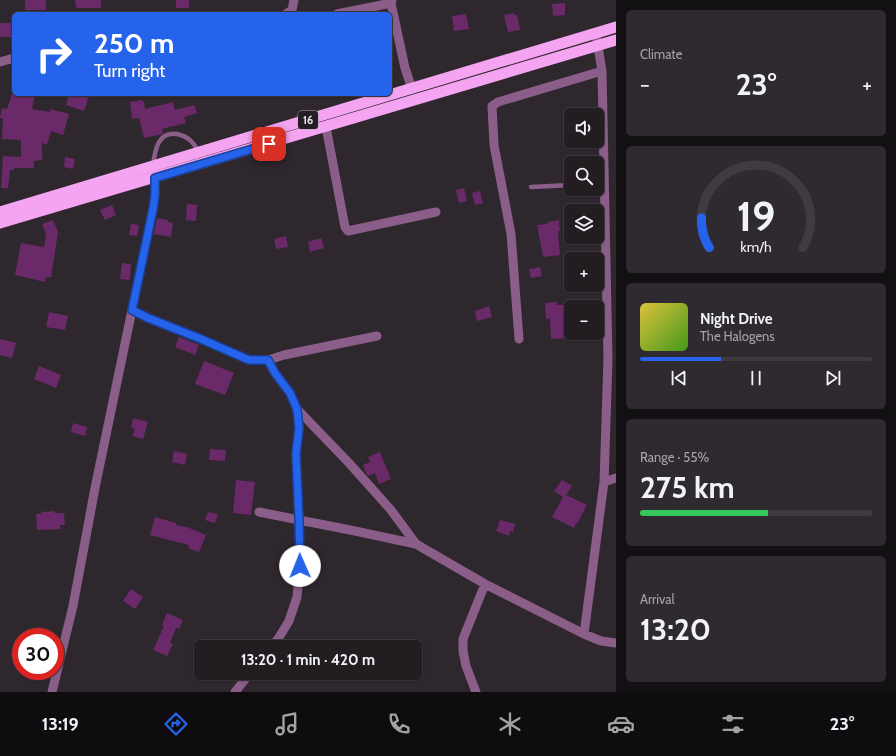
<!DOCTYPE html>
<html lang="en">
<head>
<meta charset="utf-8">
<style>
  body { margin:0; font-family:Cabin,sans-serif; background:#2f2a2f; color:#f1f3f6; height:100vh; display:flex; flex-direction:column; font-size:15px; white-space:nowrap }
  * { box-sizing:border-box; margin:0 }
  p { font-size:13px; color:#a3a2a5 }
  .icon { flex:none; width:22px; height:22px; fill:none; stroke:currentColor; stroke-width:2; stroke-linecap:round; stroke-linejoin:round }
  .map { position:relative; flex:1; overflow:hidden }
  .details { display:flex; flex-direction:column; gap:10px; padding:10px; background:#131013; width:280px }
  .details>* { flex:none }
  .banner { position:absolute; left:12px; top:12px; width:380px; height:84px; border-radius:6px; box-shadow:0 1px 3px #0004,0 0 0 1px #403b40; background:#2563eb; color:#fff; overflow:hidden }
  .tools { position:absolute; left:564px; top:108px; display:grid; gap:8px }
  .tools a { display:grid; place-items:center; width:40px; height:40px; border-radius:6px; background:#231d22; box-shadow:0 1px 3px #0004,0 0 0 1px #403b40; font-size:20px }
  .speed { position:absolute; left:12px; top:628px; display:flex; gap:8px; font-size:20px; font-weight:700; text-align:center }
  .speed>* { display:grid; place-content:center; width:52px; height:52px; border-radius:50%; background:#231d22; box-shadow:0 1px 3px #0004,0 0 0 1px #403b40; line-height:1 }
  .speed .limit { border:6px solid #d22; background:#fff; color:#111 }
  .pin { position:absolute; display:grid; place-items:center; width:34px; height:34px; color:#fff; margin:-17px; border-radius:8px; box-shadow:0 2px 6px #0006 }
  .me { position:absolute; width:44px; margin:-22px; rotate:359deg; stroke-linejoin:round; filter:drop-shadow(0 0 3px #0008) }
  .turn { display:flex; align-items:center; gap:14px; height:84px; padding:0 16px; font-size:18px }
  .turn .icon { width:52px; height:52px; stroke-width:2.5 }
  .turn b { display:block; font-size:28px; line-height:34px }
  .big { font-size:30px; font-weight:800; line-height:1.1 }
  .details .card { flex:1; display:flex; flex-direction:column; justify-content:center; gap:6px; min-width:0; padding:0 14px; border-radius:6px; background:#2f2a2f }
  .details .dial { align-items:center; gap:0 }
  .dial svg { height:104px; overflow:visible; fill:none; stroke:#403b40; stroke-width:7; stroke-linecap:round; text-anchor:middle }
  .dial text { fill:#f1f3f6; stroke:none }
  .song { display:flex; align-items:center; gap:12px }
  .cover { width:48px; height:48px; border-radius:6px; background:linear-gradient(135deg,hsl(50 70% 55%),hsl(100 70% 35%)) }
  .played { height:4px; border-radius:2px; background:linear-gradient(90deg,#2563eb 35%,#403b40 35%) }
  .keys { display:flex; justify-content:space-around; direction:ltr }
  .heat { display:flex; justify-content:space-between; align-items:center; font-size:22px; direction:ltr }
  .charge { height:6px; border-radius:3px; background:linear-gradient(90deg,#34c759 55%,#403b40 0) }
  .trip { position:absolute; left:194px; top:640px; width:228px; height:40px; border-radius:6px; background:#231d22; box-shadow:0 1px 3px #0004,0 0 0 1px #403b40; font-weight:800; line-height:40px; text-align:center }
  .dock { display:flex; height:64px; justify-content:space-around; align-items:center; background:#0e0c0e; color:#a3a2a5 }
  .dock .icon { width:28px; height:28px }
  .dock .on { color:#2563eb }
  .dock b { font-size:18px; color:#f1f3f6 }
  main { display:flex; flex:1; min-height:0 }
  .map>svg:first-child { display:block }
  .building { fill:#6a2969 }
  .lines { fill:none; stroke-linecap:round; stroke-linejoin:round }
  .service { stroke:#8b5e89; stroke-width:4.5 }
  .minor { stroke:#8b5e89; stroke-width:9 }
  .trunk { stroke:#f4a4f0; stroke-width:11 }
  .route-casing { stroke:#184099; stroke-width:10 }
  .route { stroke:#2563eb; stroke-width:7 }
  .labels { text-anchor:middle; dominant-baseline:central; stroke-width:4; stroke-linejoin:round; paint-order:stroke }
  .shield { fill:#251d24; stroke:#b2abb1; stroke-width:1 }
  .shield-label { font-size:11px; font-weight:bold; fill:#eee8ed }
</style>
</head>
<body>
<main>
<div class="map">
<svg width="616" height="692" viewBox="0 0 616 692">
  <rect width="100%" height="100%" fill="#2f272e"/>
  <path class="building" d="M 25,0 L 46,0 L 46,10 L 25,10 Z
    M 75,0 L 101,0 L 101,8 L 76,8 Z
    M 176,0 L 189,0 L 189,8 L 176,8 Z
    M 565,3 L 565,15 L 553,16 L 552,4 Z
    M 514,13 L 514,15 L 517,15 L 520,30 L 508,32 L 504,15 Z
    M 466,14 L 469,29 L 454,31 L 452,16 Z
    M 0,23 L 14,23 L 14,37 L 0,37 Z
    M 12,94 L 35,94 L 32,109 L 50,112 L 50,109 L 69,114 L 63,135 L 51,131 L 47,145 L 42,143 L 42,160 L 34,161 L 34,168 L 14,168 L 14,170 L 10,170 L 8,188 L 1,188 L 3,156 L 21,157 L 21,140 L 2,139 L 3,119 L 0,118 L 0,117 L 2,108 L 7,109 Z
    M 69,94 L 83,94 L 89,96 L 84,111 L 66,105 Z
    M 142,100 L 143,102 L 144,102 L 145,109 L 173,102 L 175,110 L 194,105 L 197,113 L 184,117 L 186,123 L 162,129 L 163,133 L 162,134 L 144,138 L 139,118 L 132,119 L 130,102 Z
    M 65,157 L 75,159 L 73,169 L 64,167 Z
    M 464,188 L 467,201 L 459,203 L 456,190 Z
    M 480,191 L 483,203 L 475,205 L 472,193 Z
    M 187,204 L 197,205 L 196,221 L 186,220 Z
    M 112,205 L 116,215 L 105,220 L 100,210 Z
    M 157,218 L 168,220 L 168,222 L 173,223 L 171,237 L 154,234 Z
    M 53,220 L 58,232 L 51,277 L 46,277 L 45,282 L 15,275 L 21,243 L 44,247 L 46,234 L 42,224 Z
    M 559,220 L 560,231 L 558,231 L 560,255 L 543,257 L 537,225 L 548,224 L 547,222 Z
    M 131,224 L 139,225 L 137,236 L 129,235 Z
    M 286,236 L 288,247 L 276,249 L 274,239 Z
    M 321,238 L 324,248 L 310,252 L 308,242 Z
    M 122,263 L 131,264 L 130,280 L 120,279 Z
    M 540,267 L 542,276 L 531,278 L 529,269 Z
    M 557,302 L 557,305 L 563,305 L 565,325 L 571,325 L 571,338 L 551,339 L 550,318 L 546,319 L 545,303 Z
    M 489,306 L 492,317 L 477,321 L 475,311 Z
    M 49,312 L 68,316 L 65,330 L 46,327 Z
    M 179,337 L 199,345 L 195,355 L 175,347 Z
    M 0,339 L 16,343 L 12,358 L 0,355 Z
    M 204,361 L 234,373 L 225,395 L 195,384 Z
    M 39,366 L 61,375 L 56,388 L 34,379 Z
    M 133,418 L 148,422 L 143,439 L 132,436 L 135,429 L 131,428 Z
    M 73,423 L 87,427 L 85,436 L 71,432 Z
    M 210,449 L 226,450 L 225,461 L 209,460 Z
    M 174,451 L 187,454 L 185,465 L 172,462 Z
    M 380,452 L 391,479 L 379,484 L 375,473 L 368,476 L 366,473 L 363,465 L 370,462 L 368,457 Z
    M 236,480 L 255,482 L 251,515 L 233,513 Z
    M 562,480 L 572,486 L 566,495 L 587,505 L 577,524 L 576,523 L 574,528 L 552,517 L 563,497 L 554,491 Z
    M 54,511 L 55,513 L 64,513 L 65,525 L 60,525 L 61,529 L 37,530 L 36,514 L 41,514 L 41,512 Z
    M 208,512 L 218,514 L 215,523 L 205,520 Z
    M 155,517 L 176,523 L 176,525 L 187,527 L 206,535 L 199,552 L 188,548 L 189,545 L 150,535 Z
    M 500,520 L 515,524 L 513,532 L 510,531 L 509,536 L 496,531 Z
    M 131,589 L 143,597 L 135,609 L 123,601 Z
    M 167,613 L 183,620 L 179,629 L 176,628 L 170,643 L 173,644 L 167,656 L 153,650 L 164,626 L 162,625 Z"/>
  <g class="lines">
    <path class="service" d="M 153,165 C 155,150 158,131 177,134 C 182,135 187,137 191,141 C 194,144 196,148 199,151
      M 531,187 L 571,185"/>
    <path class="minor" d="M 392,0 L 391,3 L 405,68 L 412,89
      M 286,14 L 292,10 L 294,0
      M 337,14 L 391,3
      M 0,62 L 14,58
      M 326,127 L 345,227 L 348,231 L 436,212
      M 132,310 L 148,318 L 201,339 L 249,360 L 268,360 L 284,355 L 377,336
      M 519,339 L 511,234 L 494,145 L 492,106 L 498,102 L 602,71
      M 268,360 L 275,373 L 290,393 L 297,409 L 299,428 L 296,454 L 299,520 L 300,566 L 297,597 L 289,621 L 278,639 L 271,647
      M 297,409 L 349,463 L 391,510 L 416,544
      M 604,482 L 616,478
      M 259,512 L 355,531 L 416,544 L 485,584 L 584,634 L 601,641 L 616,643
      M 584,634 L 604,482 L 608,359 L 602,71 L 597,40
      M 52,692 L 73,606 L 95,488 L 153,209 C 155,197 157,184 154,172
      M 235,692 L 250,673
      M 476,692 L 466,666 L 463,651 L 463,639 L 485,584"/>
    <path class="trunk" d="M 0,212 L 616,27
      M 0,223 L 616,40"/>
  </g>
  <g class="lines">
    <defs>
      <path id="route" d="M 269,144 L 155,178 L 155,195 L 153,209 L 132,310 L 148,318 L 201,339 L 249,360 L 268,360 L 275,373 L 290,393 L 297,409 L 299,428 L 296,454 L 299,520 L 300,566"/>
    </defs>
    <use href="#route" class="route-casing"/>
    <use href="#route" class="route"/>
  </g>
  <g class="labels">
    <rect class="shield" x="298" y="111" width="20" height="18" rx="3"/>
    <g class="shield-label">
      <text x="308" y="120">16</text>
    </g>
  </g>
</svg>
<div class="tools">
<a><svg class="icon" aria-label="sound" viewBox="0 0 24 24"><path d="M4 9h4l5-4v14l-5-4H4zM17 9q2 3 0 6"/></svg></a>
<a><svg class="icon" aria-label="search" viewBox="0 0 24 24"><circle cx="10" cy="10" r="6"/><path d="M15 15l6 6"/></svg></a>
<a><svg class="icon" aria-label="layers" viewBox="0 0 24 24"><path d="M12 4l9 5-9 5-9-5zM3 14l9 5 9-5"/></svg></a>
<a>+</a>
<a>−</a>
</div>
<div class="speed"><div class="limit">30</div></div>
<div class="pin" style="left:269px;top:144px;background:#d93025"><svg class="icon" aria-label="arrive" viewBox="0 0 24 24"><path d="M6 21V4h12l-3 4 3 4H6"/></svg></div>
<svg class="me" style="left:300px;top:566px" viewBox="-20 -20 40 40"><circle r="19" fill="#fff"/><path d="M0-13L10 11 0 6-10 11z" fill="#2563eb"/></svg>
<div class="trip">13:20 · 1 min · 420 m</div>
<div class="banner">
<div class="turn"><svg class="icon" aria-label="right" viewBox="0 0 24 24"><path d="M7 20v-9h11M14 6l5 5-5 5"/></svg><div><b>250 m</b>Turn right</div></div>
</div>
</div>
<section class="details">
<div class="card"><p>Climate</p>
<div class="heat"><a>−</a><b class="big">23°</b><a>+</a></div>
</div>
<div class="card dial"><svg viewBox="0 0 100 80">
<path d="M14 69A42 42 0 1 1 86 69"/>
<path d="M14 69A42 42 0 0 1 8 46" stroke="#2563eb"/>
<text x="50" y="56" font-size="32" font-weight="700">19</text>
<text x="50" y="72" font-size="11">km/h</text>
</svg></div>
<div class="card">
<div class="song"><i class="cover"></i><div><b>Night Drive</b><p>The Halogens</p></div></div>
<div class="played"></div>
<div class="keys"><svg class="icon" aria-label="previous" viewBox="0 0 24 24"><path d="M18 5L8 12l10 7zM5 5v14"/></svg><svg class="icon" aria-label="pause" viewBox="0 0 24 24"><path d="M8 5v14M16 5v14"/></svg><svg class="icon" aria-label="next" viewBox="0 0 24 24"><path d="M6 5l10 7-10 7zM19 5v14"/></svg></div>
</div>
<div class="card"><p>Range · 55%</p><b class="big">275 km</b><div class="charge"></div></div>
<div class="card"><p>Arrival</p><b class="big">13:20</b></div>
</section>
</main>
<nav class="dock">
<b>13:19</b>
<svg class="icon on" aria-label="directions" viewBox="0 0 24 24"><path d="M12 3l9 9-9 9-9-9zM9 14v-3h6M13 9l2 2-2 2"/></svg>
<svg class="icon" aria-label="music" viewBox="0 0 24 24"><path d="M9 18V5l10-2v13"/><circle cx="6" cy="18" r="3"/><circle cx="16" cy="16" r="3"/></svg>
<svg class="icon" aria-label="phone" viewBox="0 0 24 24"><path d="M5 4h4l2 5-3 2q2 4 5 5l2-3 5 2v4C11 20 4 13 5 4z"/></svg>
<svg class="icon" aria-label="climate" viewBox="0 0 24 24"><path d="M12 3v18M4 7l16 10M4 17L20 7"/></svg>
<svg class="icon" aria-label="car" viewBox="0 0 24 24"><path d="M5 17H2v-5l4-1 3-4h7l3 4 3 1v5h-3M9 17h6M6 11h13"/><circle cx="7" cy="17" r="2"/><circle cx="17" cy="17" r="2"/></svg>
<svg class="icon" aria-label="filters" viewBox="0 0 24 24"><path d="M4 7h16M4 17h16"/><circle cx="9" cy="7" r="2"/><circle cx="15" cy="17" r="2"/></svg>
<b>23°</b>
</nav>
</body>
</html>
